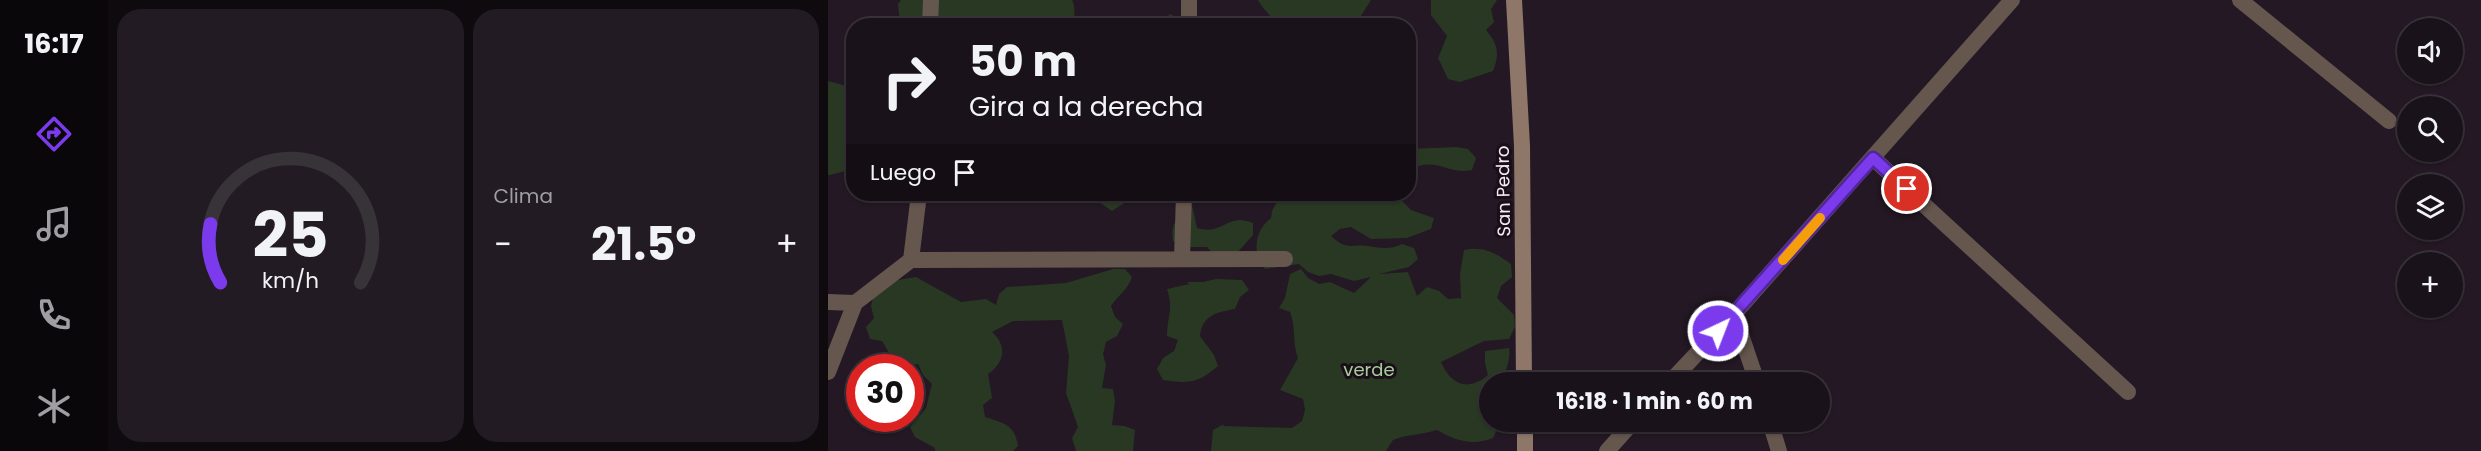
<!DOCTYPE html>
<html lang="es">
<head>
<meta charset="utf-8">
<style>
  body { margin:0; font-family:Poppins,sans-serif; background:#231b23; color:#f1f3f6; height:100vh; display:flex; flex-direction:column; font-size:22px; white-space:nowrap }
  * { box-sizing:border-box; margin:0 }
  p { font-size:20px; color:#9f9ea2 }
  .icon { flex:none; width:33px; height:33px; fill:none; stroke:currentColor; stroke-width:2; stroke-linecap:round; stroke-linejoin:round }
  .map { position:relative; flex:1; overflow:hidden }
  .sheet { display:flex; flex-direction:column; gap:9px; padding:9px; background:#0e0a0e; width:720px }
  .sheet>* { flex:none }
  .banner { position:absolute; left:18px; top:18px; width:570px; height:183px; border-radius:24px; box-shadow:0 2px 4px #0004,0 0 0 2px #383239; background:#1a121a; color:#f1f3f6; overflow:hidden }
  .buttons { position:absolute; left:1569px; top:18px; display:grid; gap:12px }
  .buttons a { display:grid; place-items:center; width:66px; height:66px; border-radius:50%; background:#1a121a; box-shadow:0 2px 4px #0004,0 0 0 2px #383239; font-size:30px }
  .speed { position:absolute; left:18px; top:354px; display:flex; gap:12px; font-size:30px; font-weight:700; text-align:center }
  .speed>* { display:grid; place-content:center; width:78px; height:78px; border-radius:50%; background:#1a121a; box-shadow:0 2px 4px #0004,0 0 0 2px #383239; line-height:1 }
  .speed .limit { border:9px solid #d22; background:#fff; color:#111 }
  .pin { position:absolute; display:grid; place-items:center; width:51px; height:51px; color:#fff; margin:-26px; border:3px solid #fff; border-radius:50%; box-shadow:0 2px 6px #0007 }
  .me { position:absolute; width:66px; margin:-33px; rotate:43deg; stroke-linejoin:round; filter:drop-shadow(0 0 4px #0008) }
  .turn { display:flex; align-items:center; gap:21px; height:126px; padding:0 24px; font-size:27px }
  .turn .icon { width:78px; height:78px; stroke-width:2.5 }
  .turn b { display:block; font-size:42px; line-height:51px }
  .then { display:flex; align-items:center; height:57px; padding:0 24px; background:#0003; gap:12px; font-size:22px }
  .big { font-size:45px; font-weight:700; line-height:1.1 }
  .sheet .card { flex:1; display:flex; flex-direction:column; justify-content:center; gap:9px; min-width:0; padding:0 21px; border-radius:24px; background:#231b23 }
  .sheet .dial { align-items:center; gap:0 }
  .dial svg { height:156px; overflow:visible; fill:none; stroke:#383239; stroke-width:7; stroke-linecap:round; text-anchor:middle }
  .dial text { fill:#f1f3f6; stroke:none }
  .heat { display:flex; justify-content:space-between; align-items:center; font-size:33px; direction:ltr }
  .sheet .tiles { flex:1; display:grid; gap:9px; grid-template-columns:repeat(2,1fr) }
  .trip { position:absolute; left:651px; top:372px; width:351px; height:60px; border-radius:30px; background:#1a121a; box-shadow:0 2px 4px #0004,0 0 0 2px #383239; font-weight:700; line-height:60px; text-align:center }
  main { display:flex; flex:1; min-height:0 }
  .menu { display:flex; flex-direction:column; width:108px; justify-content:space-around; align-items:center; background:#0a070a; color:#9f9ea2 }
  .menu .icon { width:42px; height:42px }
  .menu .selected { color:#7c3aed }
  .menu b { font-size:27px; color:#f1f3f6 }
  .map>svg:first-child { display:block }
  .green { fill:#283823 }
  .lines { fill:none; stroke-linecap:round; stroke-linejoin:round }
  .minor { stroke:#65564e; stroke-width:16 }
  .secondary { stroke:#8e7769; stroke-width:16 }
  .route-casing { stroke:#51269a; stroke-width:15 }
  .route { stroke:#7c3aed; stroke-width:10 }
  .slow { stroke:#f59e0b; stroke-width:10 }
  .labels { text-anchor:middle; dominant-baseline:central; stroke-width:6; stroke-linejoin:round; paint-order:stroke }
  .street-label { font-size:18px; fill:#f5edf5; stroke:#1a0f19 }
  .park-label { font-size:18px; fill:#a6ce9a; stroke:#1a0f19 }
</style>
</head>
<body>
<main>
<nav class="menu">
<b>16:17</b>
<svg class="icon selected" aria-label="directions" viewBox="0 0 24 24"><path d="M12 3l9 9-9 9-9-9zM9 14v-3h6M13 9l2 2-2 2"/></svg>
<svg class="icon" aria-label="music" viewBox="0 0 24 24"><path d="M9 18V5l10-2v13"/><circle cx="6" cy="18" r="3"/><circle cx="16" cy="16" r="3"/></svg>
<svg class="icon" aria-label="phone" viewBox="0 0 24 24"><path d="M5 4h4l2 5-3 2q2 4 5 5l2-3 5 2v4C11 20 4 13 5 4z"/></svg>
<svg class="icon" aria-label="climate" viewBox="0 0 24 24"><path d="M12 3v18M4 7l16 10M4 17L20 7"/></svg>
</nav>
<section class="sheet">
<div class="tiles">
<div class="card dial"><svg viewBox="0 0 100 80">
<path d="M14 69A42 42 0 1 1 86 69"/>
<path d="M14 69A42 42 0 0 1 9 39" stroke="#7c3aed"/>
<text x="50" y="56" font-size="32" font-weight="700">25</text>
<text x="50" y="72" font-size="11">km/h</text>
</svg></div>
<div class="card"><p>Clima</p>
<div class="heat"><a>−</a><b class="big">21.5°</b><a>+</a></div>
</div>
</div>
</section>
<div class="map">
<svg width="1653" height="451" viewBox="0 0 1653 451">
  <rect width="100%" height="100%" fill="#231823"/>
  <path class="green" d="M 73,0 L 244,0 C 249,10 244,17 248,25 L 202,25 L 197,18 C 185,17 174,20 163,17 L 163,25 L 72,25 L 70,4 Z
    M 430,0 L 543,0 L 529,22 L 530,26 L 447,25 C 445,16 435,10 430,0 Z
    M 603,0 L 669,0 L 663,9 L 666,22 L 658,30 C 670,44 672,54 665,71 L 632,82 L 620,79 L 610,58 L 619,36 L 603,15 Z
    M 342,14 L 362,25 L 331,26 Z
    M 51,19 L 63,25 L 28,25 L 39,20 Z
    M 0,81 L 26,88 L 25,169 L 2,175 L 0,175 Z
    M 628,147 L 640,149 L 648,158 L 644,170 C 621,176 608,155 581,170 L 581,149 Z
    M 262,194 L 310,194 L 284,211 L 265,198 Z
    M 453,194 L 525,194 L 540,197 L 567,194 L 583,210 L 606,218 L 603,229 L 579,238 L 543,239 L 523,227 L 512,229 L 503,236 C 520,251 522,244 540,246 C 554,248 561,250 574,244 L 586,248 L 590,259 L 581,267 L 551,274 L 580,272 L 589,296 L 599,287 L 611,291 L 620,299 L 633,298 L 632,274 L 636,250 C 655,246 668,253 683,264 L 684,277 L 673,286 L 669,298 L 686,315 L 687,327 L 681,339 L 656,341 L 613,362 C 623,385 640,392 660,375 L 657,363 L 657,351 L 681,348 C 683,361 677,370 675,382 L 662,382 L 662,422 L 668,422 L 670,427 L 665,438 C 644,446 628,441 609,430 C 594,435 580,434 565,440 L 558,451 L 383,451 L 385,430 L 396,424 L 395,426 L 464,428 L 474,421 L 477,410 L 475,399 L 452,390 L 470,358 C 464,343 468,327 462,312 L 451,308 L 457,298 L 462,274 L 473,269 L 480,278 L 491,284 L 502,282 L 526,293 L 543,277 L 526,281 L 503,274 L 491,276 L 480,272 L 471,264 L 437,269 C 423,253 427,230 443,218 L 444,211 Z
    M 364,205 L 369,228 C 397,236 398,212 425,223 L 425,235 L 410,252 L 387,256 L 379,247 L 355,247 L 345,241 C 342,222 350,217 364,205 Z
    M 285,269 L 297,269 L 304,277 C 300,290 290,295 283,306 L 287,317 L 295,324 L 289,336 L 278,342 L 275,354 L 278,365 L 274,388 L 285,389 L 287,401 L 284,425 L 297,426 L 307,430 L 305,451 L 248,451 L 244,438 L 250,427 L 238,393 L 241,356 L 234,320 L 185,321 L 164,332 C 180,346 176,363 160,374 L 164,398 L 155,405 L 157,417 C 175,423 187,424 190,446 L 185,451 L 107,451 L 107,448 L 87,437 L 82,427 L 98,408 L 104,384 L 95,375 L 90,364 C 67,368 65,359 54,341 L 42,339 L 38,327 L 46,318 L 43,306 L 46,294 L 64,281 L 88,277 L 133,302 L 158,299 L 168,305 L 171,294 L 179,287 L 238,283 Z
    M 388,279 L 414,280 L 421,290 L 412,297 L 407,309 C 388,312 374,316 372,336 L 386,355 L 390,366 C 371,383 360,384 335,380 L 329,369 L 335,358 L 346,351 L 350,340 L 339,336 C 339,315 346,311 339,289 L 361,284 L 359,282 L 375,282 Z"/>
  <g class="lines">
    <path class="minor" d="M 1412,0 L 1561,121
      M 102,26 L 103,0
      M 361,26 L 361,0
      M 1045,158 L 1300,392
      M 354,258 L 356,194
      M 83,260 L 457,259
      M 0,302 L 27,303
      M 906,314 L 929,382
      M 0,372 L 27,303 L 83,260 L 91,194
      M 842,382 L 906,314 L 1184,0
      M 942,422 L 951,451
      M 779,451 L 805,422"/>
    <path class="secondary" d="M 686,0 L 694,146 L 696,382
      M 697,422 L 697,451"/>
  </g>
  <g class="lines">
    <defs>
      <path id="route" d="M 890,331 L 1045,158 L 1079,189"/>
    </defs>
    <use href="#route" class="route-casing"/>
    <use href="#route" class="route"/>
    <path class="slow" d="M 955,260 L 992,218"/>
  </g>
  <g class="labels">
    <g class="street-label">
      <text transform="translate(675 191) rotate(-91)">San Pedro</text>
    </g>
    <g class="park-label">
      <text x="541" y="369">verde</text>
    </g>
  </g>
</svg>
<div class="buttons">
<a><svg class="icon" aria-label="sound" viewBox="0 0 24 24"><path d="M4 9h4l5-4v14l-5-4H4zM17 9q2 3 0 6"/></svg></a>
<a><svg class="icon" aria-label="search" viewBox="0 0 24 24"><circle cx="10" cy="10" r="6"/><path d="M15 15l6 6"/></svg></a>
<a><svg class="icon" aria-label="layers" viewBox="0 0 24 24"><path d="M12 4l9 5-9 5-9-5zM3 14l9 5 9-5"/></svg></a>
<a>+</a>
</div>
<div class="speed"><div class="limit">30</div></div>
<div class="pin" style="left:1079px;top:189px;background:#d93025"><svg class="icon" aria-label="arrive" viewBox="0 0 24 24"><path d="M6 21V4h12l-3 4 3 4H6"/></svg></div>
<svg class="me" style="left:890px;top:331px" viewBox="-20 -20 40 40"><circle r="17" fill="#7c3aed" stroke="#fff" stroke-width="3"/><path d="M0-11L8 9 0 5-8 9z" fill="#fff"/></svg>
<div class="trip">16:18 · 1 min · 60 m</div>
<div class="banner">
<div class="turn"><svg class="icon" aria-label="right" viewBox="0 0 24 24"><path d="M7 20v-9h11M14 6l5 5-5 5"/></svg><div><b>50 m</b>Gira a la derecha</div></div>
<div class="then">Luego<svg class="icon" aria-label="arrive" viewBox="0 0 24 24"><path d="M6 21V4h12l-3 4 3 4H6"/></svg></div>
</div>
</div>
</main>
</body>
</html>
